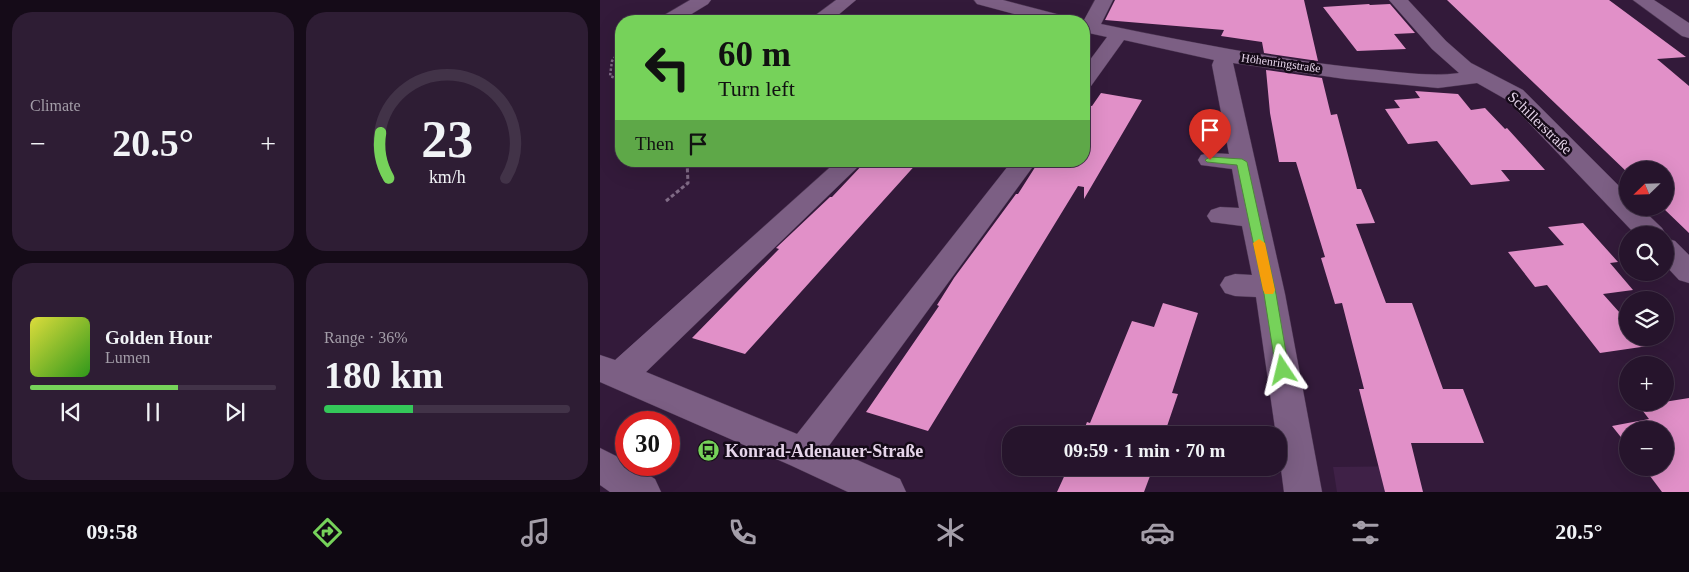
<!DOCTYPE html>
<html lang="en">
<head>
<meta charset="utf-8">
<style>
  body { margin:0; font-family:"Times New Roman",serif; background:#2e1d34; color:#f1f3f6; height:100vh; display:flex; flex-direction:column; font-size:19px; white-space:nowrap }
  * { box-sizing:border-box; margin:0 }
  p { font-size:16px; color:#a49ea9 }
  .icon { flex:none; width:28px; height:28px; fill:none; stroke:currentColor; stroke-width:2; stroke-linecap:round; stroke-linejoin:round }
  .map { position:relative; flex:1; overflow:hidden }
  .side { display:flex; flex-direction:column; gap:12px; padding:12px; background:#150b18; width:600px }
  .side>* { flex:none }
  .top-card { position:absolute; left:15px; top:15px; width:475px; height:152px; border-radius:20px; box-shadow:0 5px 20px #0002,0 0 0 1px #423348; background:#76d25a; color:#111; overflow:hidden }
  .needle { width:32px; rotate:247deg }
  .tools { position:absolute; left:1019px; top:161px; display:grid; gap:10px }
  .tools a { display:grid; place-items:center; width:55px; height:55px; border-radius:50%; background:#26142c; box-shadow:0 5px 20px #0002,0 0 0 1px #423348; font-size:25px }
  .speed { position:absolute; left:15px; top:411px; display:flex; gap:10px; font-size:25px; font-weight:700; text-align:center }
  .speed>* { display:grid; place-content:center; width:65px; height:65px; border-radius:50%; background:#26142c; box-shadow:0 5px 20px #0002,0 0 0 1px #423348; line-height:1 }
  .speed .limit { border:8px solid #d22; background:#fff; color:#111 }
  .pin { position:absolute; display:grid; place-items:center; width:42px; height:42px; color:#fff; margin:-51px -21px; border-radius:50% 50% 50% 0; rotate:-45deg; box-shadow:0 0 5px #0007 }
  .pin .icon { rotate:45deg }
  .me { position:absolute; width:55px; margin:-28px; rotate:350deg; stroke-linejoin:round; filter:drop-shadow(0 0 4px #0008) }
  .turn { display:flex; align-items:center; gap:18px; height:105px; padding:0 20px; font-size:22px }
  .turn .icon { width:65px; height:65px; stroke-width:2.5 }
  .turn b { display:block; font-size:35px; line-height:42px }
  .then { display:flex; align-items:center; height:48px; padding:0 20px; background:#0003; gap:10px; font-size:19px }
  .big { font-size:38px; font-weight:600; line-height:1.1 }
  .side .tile { flex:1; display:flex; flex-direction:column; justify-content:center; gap:8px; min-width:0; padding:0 18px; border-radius:20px; background:#2e1d34 }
  .side .dial { align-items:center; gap:0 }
  .dial svg { height:130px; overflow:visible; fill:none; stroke:#423348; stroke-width:7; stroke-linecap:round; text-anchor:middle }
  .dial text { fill:#f1f3f6; stroke:none }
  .song { display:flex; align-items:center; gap:15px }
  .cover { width:60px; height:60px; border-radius:8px; background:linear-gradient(135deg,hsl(60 70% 55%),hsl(110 70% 35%)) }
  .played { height:5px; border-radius:2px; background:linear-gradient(90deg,#76d25a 60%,#423348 60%) }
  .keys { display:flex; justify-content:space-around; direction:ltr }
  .heat { display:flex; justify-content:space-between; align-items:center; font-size:28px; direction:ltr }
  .charge { height:8px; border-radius:4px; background:linear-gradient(90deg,#34c759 36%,#423348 0) }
  .side .tiles { flex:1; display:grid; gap:12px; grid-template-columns:repeat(2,1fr) }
  .trip { position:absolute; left:402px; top:426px; width:285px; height:50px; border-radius:20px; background:#26142c; box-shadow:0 5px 20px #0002,0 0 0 1px #423348; font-weight:600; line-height:50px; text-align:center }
  .menu { display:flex; height:80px; justify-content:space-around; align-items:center; background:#0f0812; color:#a49ea9 }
  .menu .icon { width:35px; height:35px }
  .menu .on { color:#76d25a }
  .menu b { font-size:22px; color:#f1f3f6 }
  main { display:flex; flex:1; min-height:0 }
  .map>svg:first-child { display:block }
  .built { fill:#3f2147 }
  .building { fill:#e190c8 }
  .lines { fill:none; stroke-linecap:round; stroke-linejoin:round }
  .minor-casing { stroke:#4b3551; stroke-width:1 }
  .path-far1 { stroke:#806b86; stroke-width:2.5; stroke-dasharray:2.5 2; stroke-linecap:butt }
  .path { stroke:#806b86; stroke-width:3; stroke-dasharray:4 2.5; stroke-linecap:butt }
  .minor { fill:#7c5f84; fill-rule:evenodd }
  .route { fill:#76d25a; stroke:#4d883a }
  .slow { fill:#f59e0b }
  .labels { text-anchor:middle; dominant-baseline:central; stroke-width:5; stroke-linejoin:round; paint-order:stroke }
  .far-street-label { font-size:12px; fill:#e6d5ea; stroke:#150a18 }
  .street-label { font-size:15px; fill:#e6d5ea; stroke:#150a18 }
  .near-poi-label { font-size:18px; font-weight:bold; fill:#e6d5ea; stroke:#150a18; text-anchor:start }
</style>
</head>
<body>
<main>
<section class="side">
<div class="tiles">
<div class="tile"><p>Climate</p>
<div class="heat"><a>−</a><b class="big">20.5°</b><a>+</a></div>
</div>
<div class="tile dial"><svg viewBox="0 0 100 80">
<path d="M14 69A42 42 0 1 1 86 69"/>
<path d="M14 69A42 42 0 0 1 9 41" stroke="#76d25a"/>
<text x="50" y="56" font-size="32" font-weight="700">23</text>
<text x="50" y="72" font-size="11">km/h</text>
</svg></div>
<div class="tile">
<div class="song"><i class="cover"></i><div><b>Golden Hour</b><p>Lumen</p></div></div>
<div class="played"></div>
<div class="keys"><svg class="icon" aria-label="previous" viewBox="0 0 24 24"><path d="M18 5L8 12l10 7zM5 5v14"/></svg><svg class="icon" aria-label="pause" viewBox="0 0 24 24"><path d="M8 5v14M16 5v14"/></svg><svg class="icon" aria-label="next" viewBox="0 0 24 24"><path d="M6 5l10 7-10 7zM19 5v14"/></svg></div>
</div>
<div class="tile"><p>Range · 36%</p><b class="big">180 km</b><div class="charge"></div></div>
</div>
</section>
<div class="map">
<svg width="1089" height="492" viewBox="0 0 1089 492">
  <rect width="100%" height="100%" fill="#331a3a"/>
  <path class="built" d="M 816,466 L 823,492 L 737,492 L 733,467 Z"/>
  <path class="building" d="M 515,0 L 704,0 L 718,61 L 664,53 L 662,42 L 621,36 L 624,30 L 505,20 Z
    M 847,0 L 1009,0 L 1082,54 L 1086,57 L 1057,59 L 1089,86 L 1089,233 L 1063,208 L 1065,208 L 1065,170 L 1028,170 L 1028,173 Z
    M 769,4 L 770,5 L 790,4 L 815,33 L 794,34 L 806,49 L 757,51 L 723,7 Z
    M 666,70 L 722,78 L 731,115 L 737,114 L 757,189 L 761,189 L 775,223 L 756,224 L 786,303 L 812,303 L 843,389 L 863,389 L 884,443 L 811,443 L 823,492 L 785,492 L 759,389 L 764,389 L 742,303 L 735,304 L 721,258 L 725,257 L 696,162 L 679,162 L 670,113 Z
    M 815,91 L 858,94 L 871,110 L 885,108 L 905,129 L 907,128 L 945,170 L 901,170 L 910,181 L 871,185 L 837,141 L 808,144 L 785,109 L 800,108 L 794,100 L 820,98 Z
    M 501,93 L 542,100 L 484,199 L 484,187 L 478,186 L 328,431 L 266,412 L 339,306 L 337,305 L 354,278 L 416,194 L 418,194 L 439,161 L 484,161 L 484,105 L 492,106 Z
    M 266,161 L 319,161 L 145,354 L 92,338 L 179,249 L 176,248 L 230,197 L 232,197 Z
    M 983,223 L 1018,262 L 1010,263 L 1033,290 L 1003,294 L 1028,322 L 1028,338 L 1041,338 L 1048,346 L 1000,353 L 947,285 L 935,287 L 908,252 L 964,245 L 948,227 Z
    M 563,303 L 598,313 L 572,393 L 578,394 L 564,435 L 482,435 L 487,422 L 490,423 L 532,321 L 554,327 Z
    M 1089,398 L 1089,492 L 1062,492 L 1044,468 L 1065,468 L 1065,430 L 1028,430 L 1028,446 L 1012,426 L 1049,419 L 1039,406 Z
    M 468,468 L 553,468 L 544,492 L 457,492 Z"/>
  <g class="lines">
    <defs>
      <path id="minor" d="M 90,0 L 111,0 L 108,4 L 80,21 L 59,21 L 61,17 Z
        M 236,0 L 256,0 L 231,21 L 211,21 L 213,17 Z
        M 374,0 L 403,0 L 468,17 L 470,21 L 441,21 L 377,4 Z
        M 495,0 L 513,0 L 501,24 C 589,42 678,60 768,69 C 799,72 829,77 859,73 L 832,49 L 789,0 L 808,0 L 846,41 L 871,63 L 923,90 L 1028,195 L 1028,208 L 1041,208 L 1062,228 L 1066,235 L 1036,235 L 907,100 L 877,83 L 838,88 L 745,79 L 633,63 L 685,294 L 722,492 L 684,492 L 679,454 L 679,435 L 676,435 L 656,297 L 635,296 L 625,293 L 620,285 L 625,277 L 635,274 L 652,275 L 642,226 L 611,222 L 607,216 L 611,210 L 620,207 L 639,208 L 632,169 L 601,165 L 598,160 L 601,155 L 610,153 L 629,154 L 612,65 L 614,60 L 524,40 L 491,86 L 484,88 L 484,68 L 507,37 L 484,32 L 484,21 L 480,21 L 484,20 Z
        M 1033,0 L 1054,0 L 1089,23 L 1089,38 L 1082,36 Z
        M 237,161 L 264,161 L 46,372 L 197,434 L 412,161 L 437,161 L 228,447 L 300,479 L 306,492 L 248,492 L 190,465 L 0,382 L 0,355 L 15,360 Z
        M 1065,238 L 1075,241 L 1089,255 L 1089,283 L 1079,280 L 1065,265 Z
        M 0,448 L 26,461 L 26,465 L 32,465 L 55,479 L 61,492 L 10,492 L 0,485 Z"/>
    </defs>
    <use href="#minor" class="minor-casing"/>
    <path class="path-far1" d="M 21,49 L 12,61 L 10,76 L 21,80"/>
    <path class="path" d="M 66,201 L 88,183 L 87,161"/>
    <use href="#minor" class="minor"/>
  </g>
  <path class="route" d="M 610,157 L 642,159 L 647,162 L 676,294 L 689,370 L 687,374 L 683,375 L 678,374 L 676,370 L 664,294 L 637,165 L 607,162 L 605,160 Z"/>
  <path class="slow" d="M 659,239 L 665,243 L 675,290 L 673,294 L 665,294 L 663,290 L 653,243 Z"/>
  <defs>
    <symbol id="bus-disc" viewBox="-11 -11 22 22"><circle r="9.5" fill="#76d25a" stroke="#150a18"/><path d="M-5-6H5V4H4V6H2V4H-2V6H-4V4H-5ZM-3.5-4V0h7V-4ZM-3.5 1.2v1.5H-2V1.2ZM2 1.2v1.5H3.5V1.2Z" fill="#111"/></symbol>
  </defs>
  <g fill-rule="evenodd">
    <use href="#bus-disc" x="96" y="438" width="25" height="25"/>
  </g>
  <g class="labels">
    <g class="far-street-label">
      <text transform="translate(681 63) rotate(8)">Höhenringstraße</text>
    </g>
    <g class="street-label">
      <text transform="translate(940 123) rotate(44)">Schillerstraße</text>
    </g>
    <g class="near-poi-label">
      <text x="125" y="451">Konrad-Adenauer-Straße</text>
    </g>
  </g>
</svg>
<div class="tools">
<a><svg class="needle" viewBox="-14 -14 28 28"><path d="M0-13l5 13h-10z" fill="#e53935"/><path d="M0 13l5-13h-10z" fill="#a49ea9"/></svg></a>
<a><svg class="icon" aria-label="search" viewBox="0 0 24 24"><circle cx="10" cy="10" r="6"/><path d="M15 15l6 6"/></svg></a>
<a><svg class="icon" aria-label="layers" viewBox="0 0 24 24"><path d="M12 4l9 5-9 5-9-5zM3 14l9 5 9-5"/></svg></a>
<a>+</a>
<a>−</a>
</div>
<div class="speed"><div class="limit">30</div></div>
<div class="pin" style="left:610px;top:160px;background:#d93025"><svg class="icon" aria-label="arrive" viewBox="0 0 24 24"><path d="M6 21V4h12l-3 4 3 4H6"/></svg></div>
<svg class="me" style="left:683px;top:370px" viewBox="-20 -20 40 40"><path d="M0-17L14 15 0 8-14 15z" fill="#76d25a" stroke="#fff" stroke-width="4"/></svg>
<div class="trip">09:59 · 1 min · 70 m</div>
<div class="top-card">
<div class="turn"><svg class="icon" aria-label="left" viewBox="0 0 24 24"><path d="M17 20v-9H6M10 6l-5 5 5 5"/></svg><div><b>60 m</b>Turn left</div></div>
<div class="then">Then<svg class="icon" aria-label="arrive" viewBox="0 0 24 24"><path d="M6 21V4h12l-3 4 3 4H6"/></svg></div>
</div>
</div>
</main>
<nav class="menu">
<b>09:58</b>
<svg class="icon on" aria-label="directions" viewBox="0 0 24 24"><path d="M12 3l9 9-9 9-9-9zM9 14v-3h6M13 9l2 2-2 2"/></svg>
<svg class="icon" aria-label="music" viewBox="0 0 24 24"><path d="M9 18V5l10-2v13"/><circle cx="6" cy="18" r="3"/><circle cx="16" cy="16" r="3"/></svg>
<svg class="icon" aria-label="phone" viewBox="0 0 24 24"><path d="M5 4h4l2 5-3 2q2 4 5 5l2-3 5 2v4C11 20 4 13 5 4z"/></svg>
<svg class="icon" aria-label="climate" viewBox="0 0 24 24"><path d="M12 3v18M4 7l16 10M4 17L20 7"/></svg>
<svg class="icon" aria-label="car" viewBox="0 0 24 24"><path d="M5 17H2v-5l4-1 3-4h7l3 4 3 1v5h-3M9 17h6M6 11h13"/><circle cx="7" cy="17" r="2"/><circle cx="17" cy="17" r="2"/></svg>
<svg class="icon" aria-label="filters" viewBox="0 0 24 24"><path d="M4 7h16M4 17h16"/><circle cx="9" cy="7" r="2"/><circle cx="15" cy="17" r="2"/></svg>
<b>20.5°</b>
</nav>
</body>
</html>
